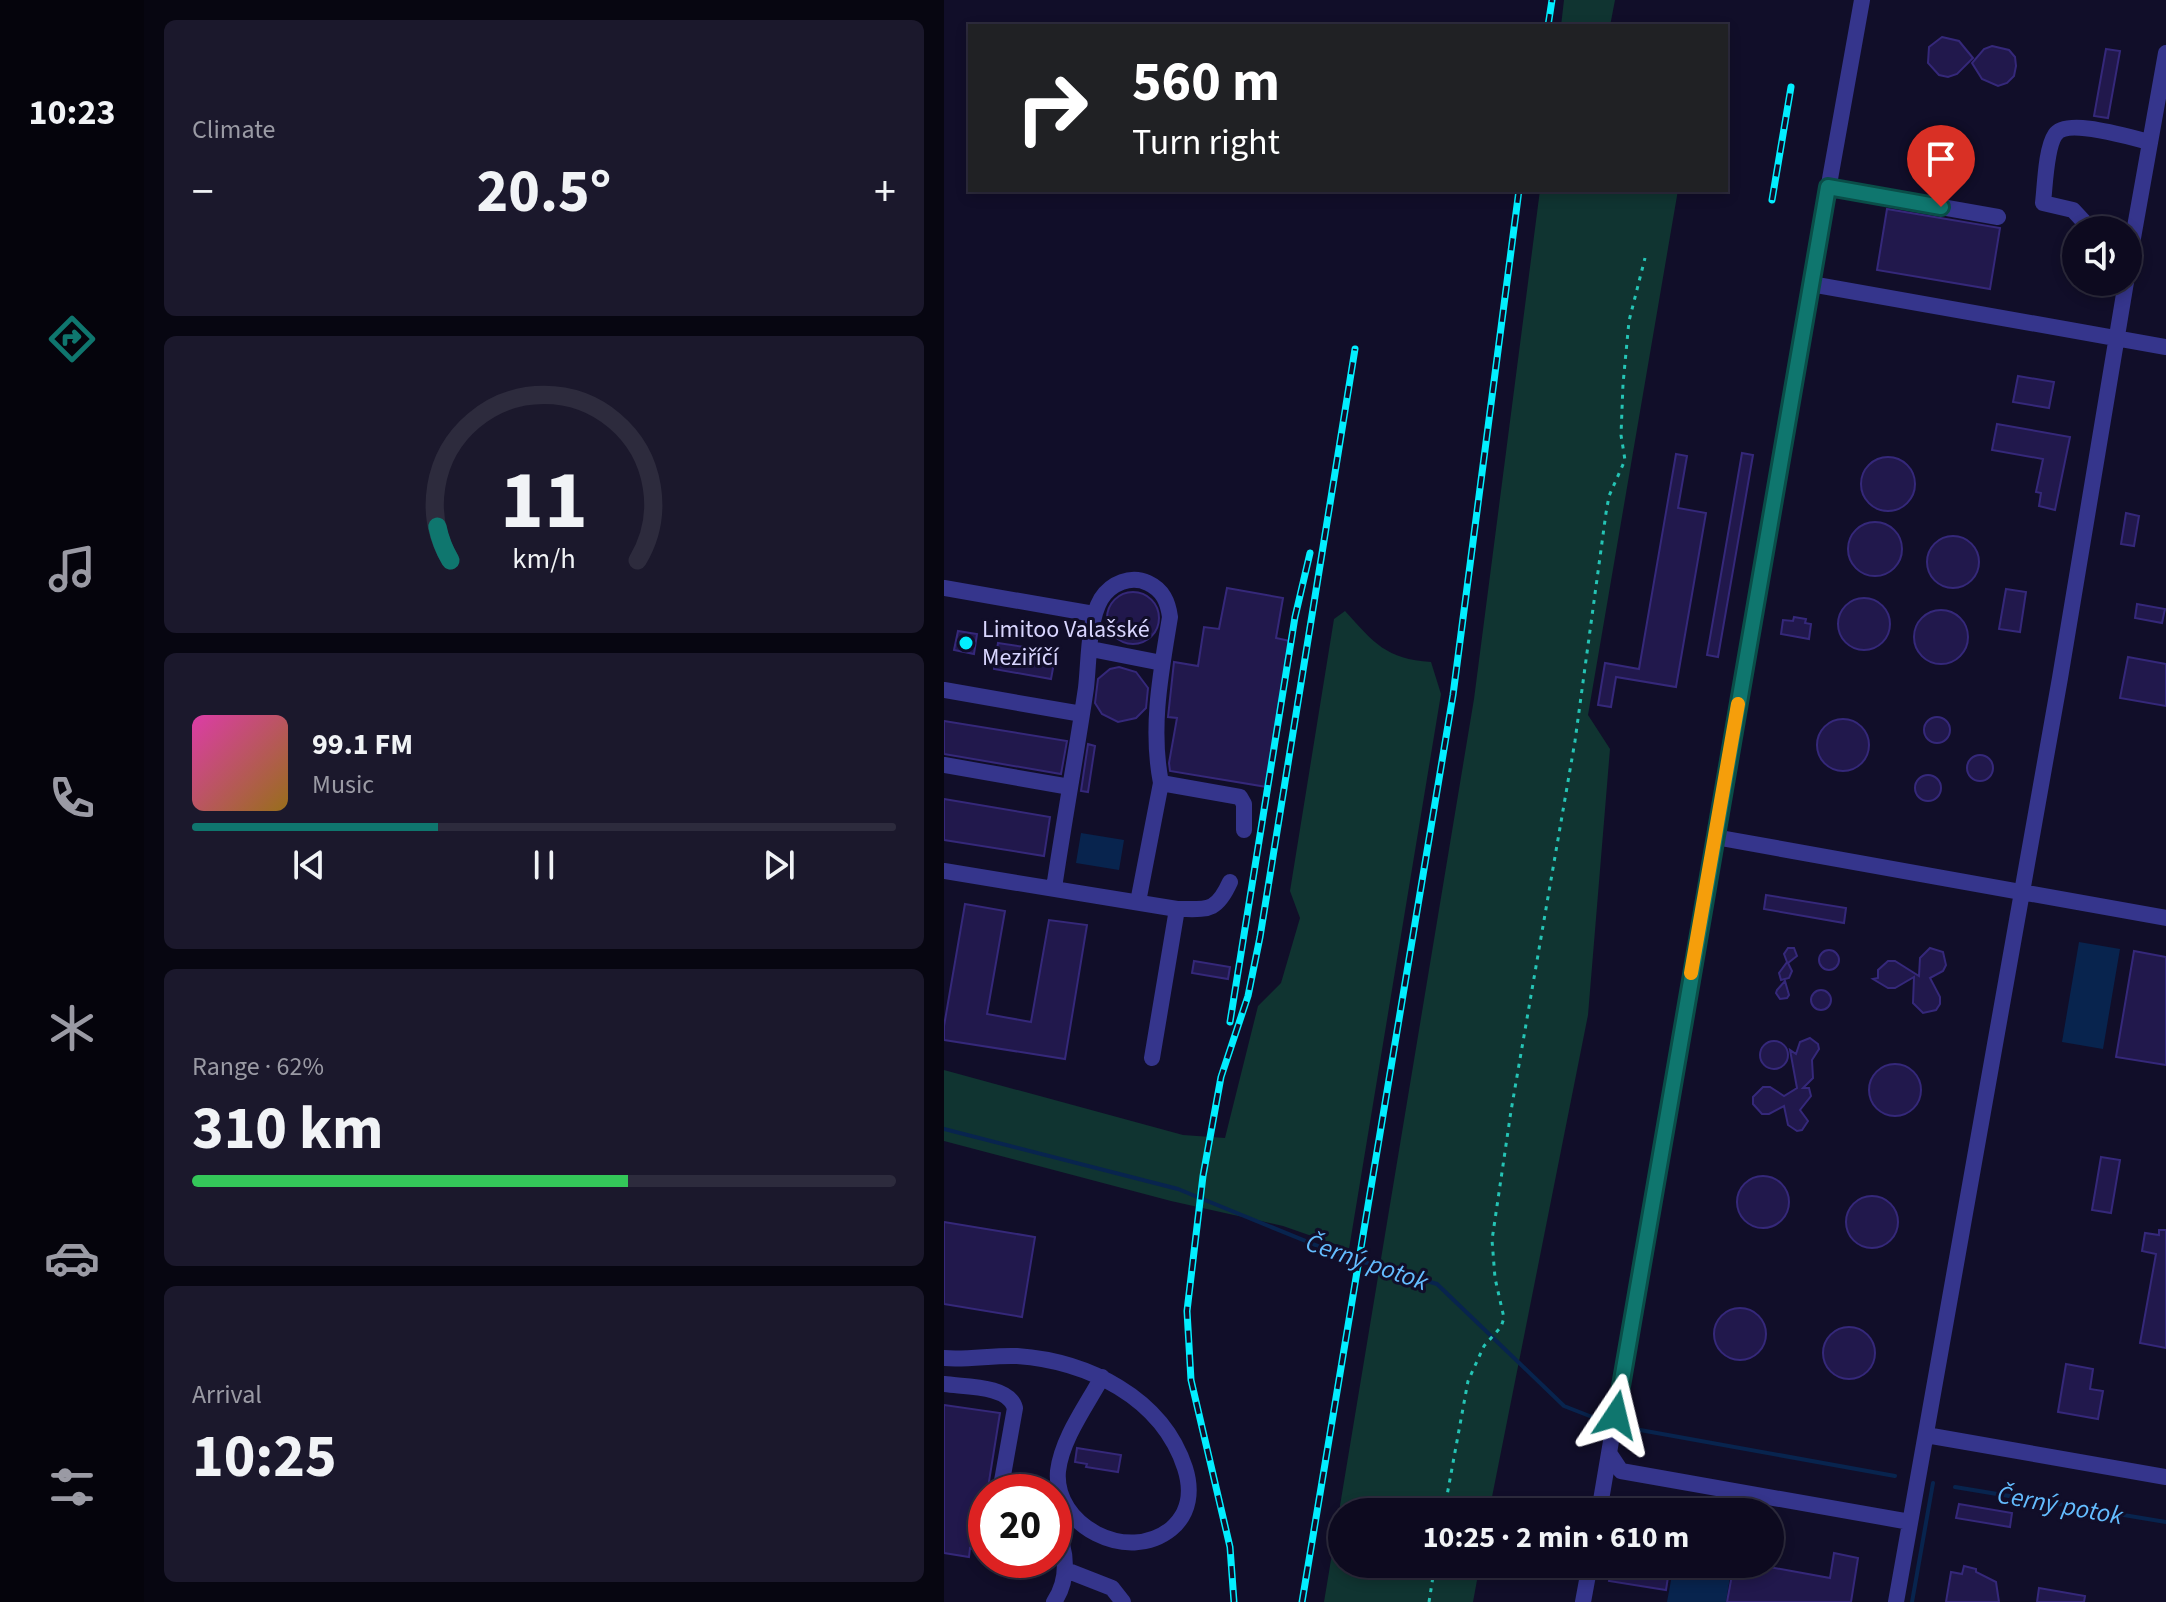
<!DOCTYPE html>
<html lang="en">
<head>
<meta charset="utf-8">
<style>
  body { margin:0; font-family:"Source Sans 3",sans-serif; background:#1b182c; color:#f1f3f6; height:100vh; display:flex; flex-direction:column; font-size:30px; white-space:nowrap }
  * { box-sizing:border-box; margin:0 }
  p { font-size:26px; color:#9a9aa4 }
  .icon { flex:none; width:44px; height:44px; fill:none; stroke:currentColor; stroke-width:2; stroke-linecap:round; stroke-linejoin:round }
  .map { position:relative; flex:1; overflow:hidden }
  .drawer { display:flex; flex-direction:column; gap:20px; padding:20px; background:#070611; width:800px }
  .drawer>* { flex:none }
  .guide { position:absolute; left:24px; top:24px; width:760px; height:168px; border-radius:0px; box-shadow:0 4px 12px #0003,0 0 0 2px #2d2b3d; background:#202124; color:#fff; overflow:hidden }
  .controls { position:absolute; left:1118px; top:216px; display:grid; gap:16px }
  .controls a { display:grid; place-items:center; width:80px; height:80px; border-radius:50%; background:#0d0a1f; box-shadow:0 4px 12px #0003,0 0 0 2px #2d2b3d; font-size:40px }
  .speed { position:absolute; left:24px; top:1474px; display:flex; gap:16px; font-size:40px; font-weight:700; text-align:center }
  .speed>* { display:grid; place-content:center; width:104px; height:104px; border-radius:50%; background:#0d0a1f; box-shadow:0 4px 12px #0003,0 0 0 2px #2d2b3d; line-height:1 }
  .speed .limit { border:12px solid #d22; background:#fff; color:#111 }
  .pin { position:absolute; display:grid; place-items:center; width:68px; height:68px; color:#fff; margin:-82px -34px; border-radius:50% 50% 50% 0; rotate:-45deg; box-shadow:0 0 8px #0007 }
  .pin .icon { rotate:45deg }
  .me { position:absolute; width:88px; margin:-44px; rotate:10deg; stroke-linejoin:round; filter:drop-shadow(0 0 6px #0008) }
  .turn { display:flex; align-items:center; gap:28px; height:168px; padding:0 32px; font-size:36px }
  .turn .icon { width:104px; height:104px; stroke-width:2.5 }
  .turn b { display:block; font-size:56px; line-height:68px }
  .big { font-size:60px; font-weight:700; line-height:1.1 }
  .drawer .tile { flex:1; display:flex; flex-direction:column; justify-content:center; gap:12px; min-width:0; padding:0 28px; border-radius:12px; background:#1b182c }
  .drawer .dial { align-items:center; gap:0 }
  .dial svg { height:208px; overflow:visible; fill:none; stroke:#2d2b3d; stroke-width:7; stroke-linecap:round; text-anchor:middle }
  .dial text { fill:#f1f3f6; stroke:none }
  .song { display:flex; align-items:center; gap:24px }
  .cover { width:96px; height:96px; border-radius:12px; background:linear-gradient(135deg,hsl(320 70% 55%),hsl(40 70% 35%)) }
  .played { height:8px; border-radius:4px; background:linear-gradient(90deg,#0f766e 35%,#2d2b3d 35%) }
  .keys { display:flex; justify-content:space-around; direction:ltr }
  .heat { display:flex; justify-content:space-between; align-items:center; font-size:44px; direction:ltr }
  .charge { height:12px; border-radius:6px; background:linear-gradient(90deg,#34c759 62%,#2d2b3d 0) }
  .trip { position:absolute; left:384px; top:1498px; width:456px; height:80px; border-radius:40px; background:#0d0a1f; box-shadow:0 4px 12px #0003,0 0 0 2px #2d2b3d; font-weight:700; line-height:80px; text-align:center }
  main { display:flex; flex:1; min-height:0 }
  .tab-bar { display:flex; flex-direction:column; width:144px; justify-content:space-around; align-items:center; background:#05040c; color:#9a9aa4 }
  .tab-bar .icon { width:56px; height:56px }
  .tab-bar .current { color:#0f766e }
  .tab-bar b { font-size:36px; color:#f1f3f6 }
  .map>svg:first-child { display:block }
  .green { fill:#103431 }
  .water { fill:#08244e }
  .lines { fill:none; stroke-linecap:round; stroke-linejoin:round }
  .stream { stroke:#08244e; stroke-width:4 }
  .building { fill:#21184c; stroke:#35287a; stroke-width:2 }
  .path { stroke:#25c4b5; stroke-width:3; stroke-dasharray:4 6; stroke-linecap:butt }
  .minor { stroke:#35358c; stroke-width:16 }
  .rail-casing { stroke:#02eeff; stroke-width:7 }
  .rail { stroke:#110e29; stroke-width:4; stroke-dasharray:12; stroke-linecap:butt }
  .route-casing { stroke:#0a4d48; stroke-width:20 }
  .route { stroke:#0f766e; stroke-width:14 }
  .slow { stroke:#f59e0b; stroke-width:14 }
  .poi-dot { fill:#02eeff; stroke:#110e29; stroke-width:3 }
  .labels { text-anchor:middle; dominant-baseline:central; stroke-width:6; stroke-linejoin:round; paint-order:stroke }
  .poi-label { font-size:24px; fill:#d9d6ff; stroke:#110e29; text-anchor:start }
  .water-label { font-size:26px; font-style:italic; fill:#64bdff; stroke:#110e29 }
</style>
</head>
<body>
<main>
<nav class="tab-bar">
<b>10:23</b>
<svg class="icon current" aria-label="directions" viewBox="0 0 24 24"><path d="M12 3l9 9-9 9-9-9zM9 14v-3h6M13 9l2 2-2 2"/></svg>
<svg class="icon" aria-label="music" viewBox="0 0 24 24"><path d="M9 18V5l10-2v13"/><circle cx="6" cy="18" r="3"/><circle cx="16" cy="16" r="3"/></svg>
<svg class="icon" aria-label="phone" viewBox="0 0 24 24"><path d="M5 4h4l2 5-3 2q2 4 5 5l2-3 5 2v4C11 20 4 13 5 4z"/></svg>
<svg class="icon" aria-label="climate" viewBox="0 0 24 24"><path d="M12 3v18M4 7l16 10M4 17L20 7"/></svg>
<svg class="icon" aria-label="car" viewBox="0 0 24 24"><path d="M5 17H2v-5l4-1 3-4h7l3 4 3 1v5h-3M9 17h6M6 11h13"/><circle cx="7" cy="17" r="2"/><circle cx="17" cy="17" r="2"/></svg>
<svg class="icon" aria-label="filters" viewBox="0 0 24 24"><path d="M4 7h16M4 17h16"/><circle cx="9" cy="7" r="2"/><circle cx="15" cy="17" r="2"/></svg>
</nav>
<section class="drawer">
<div class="tile"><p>Climate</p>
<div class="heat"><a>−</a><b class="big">20.5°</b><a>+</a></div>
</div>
<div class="tile dial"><svg viewBox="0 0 100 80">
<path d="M14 69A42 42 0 1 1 86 69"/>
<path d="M14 69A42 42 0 0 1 9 56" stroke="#0f766e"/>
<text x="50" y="56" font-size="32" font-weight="700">11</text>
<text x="50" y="72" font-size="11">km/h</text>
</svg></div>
<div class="tile">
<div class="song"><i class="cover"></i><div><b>99.1 FM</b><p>Music</p></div></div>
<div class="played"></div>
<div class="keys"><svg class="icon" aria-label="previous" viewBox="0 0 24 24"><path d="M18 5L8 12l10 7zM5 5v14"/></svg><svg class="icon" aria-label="pause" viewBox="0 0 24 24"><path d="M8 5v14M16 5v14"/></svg><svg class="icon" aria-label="next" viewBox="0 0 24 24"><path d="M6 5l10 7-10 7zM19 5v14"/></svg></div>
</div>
<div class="tile"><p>Range · 62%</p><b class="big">310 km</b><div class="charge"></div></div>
<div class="tile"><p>Arrival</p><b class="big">10:25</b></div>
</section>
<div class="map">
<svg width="1222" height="1602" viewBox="0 0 1222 1602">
  <rect width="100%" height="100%" fill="#110e29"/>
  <path class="green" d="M 620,0 L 671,0 L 666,26 L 617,26 Z
    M 596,190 L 734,190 L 644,715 L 666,749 L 644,1015 L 545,1512 L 398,1512 L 398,1564 L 536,1564 L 529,1602 L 380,1602 L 530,699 Z
    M 401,611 C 430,643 442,659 487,662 L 497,694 L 405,1249 L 339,1226 L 227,1201 L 0,1141 L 0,1070 L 239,1135 L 281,1138 L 314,1006 L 337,983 L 356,918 L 346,891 L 390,619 Z"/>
  <path class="water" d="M 137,833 L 180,840 L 175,870 L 132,863 Z
    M 1135,942 L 1176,949 L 1159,1049 L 1118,1042 Z
    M 730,1564 L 788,1564 L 782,1602 L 723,1602 Z"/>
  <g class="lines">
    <path class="stream" d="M 0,1129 L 234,1189 L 396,1255 L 493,1284 L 620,1406 L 666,1424
      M 674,1426 L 951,1476
      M 1011,1487 L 1222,1522
      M 968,1602 L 989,1483"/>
  </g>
  <path class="building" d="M 998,37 L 1015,41 L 1029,58 L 1013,74 L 1004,77 L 995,75 L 984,63 L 985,47 Z
    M 1048,46 L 1065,50 L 1071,57 L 1072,66 L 1070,76 L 1063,83 L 1054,86 L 1038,79 L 1028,63 L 1040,49 Z
    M 1162,49 L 1176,51 L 1164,118 L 1150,116 Z
    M 943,209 L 1056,228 L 1046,289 L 933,270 Z
    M 1074,376 L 1110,382 L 1105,408 L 1069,402 Z
    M 1053,424 L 1126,437 L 1111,510 L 1095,506 L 1097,493 L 1092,492 L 1099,459 L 1048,450 Z
    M 798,453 L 809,455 L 774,657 L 763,655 Z
    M 732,454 L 743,456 L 734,508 L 762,513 L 732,687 L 672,677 L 667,707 L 654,705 L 661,663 L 695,669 Z
    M917 484a27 27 0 1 1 54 0a27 27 0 1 1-54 0Z
    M 1182,513 L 1195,516 L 1190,546 L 1177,544 Z
    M904 549a27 27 0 1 1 54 0a27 27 0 1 1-54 0Z
    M983 562a26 26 0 1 1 52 0a26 26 0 1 1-52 0Z
    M 283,588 L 339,598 L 332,638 L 346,641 L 323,787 L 226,771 L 225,763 L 233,718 L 224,717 L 230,662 L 254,666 L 260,627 L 275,629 Z
    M 1062,589 L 1082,592 L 1076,632 L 1055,629 Z
    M163 618a26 26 0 1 1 52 0a26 26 0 1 1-52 0Z
    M894 624a26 26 0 1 1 52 0a26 26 0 1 1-52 0Z
    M 1193,604 L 1221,609 L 1218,623 L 1191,618 Z
    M970 637a27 27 0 1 1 54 0a27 27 0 1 1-54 0Z
    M 850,617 L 862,619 L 861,623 L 867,624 L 865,639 L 837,634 L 839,620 L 849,621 Z
    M 14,631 L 33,634 L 30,654 L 10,650 Z
    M 54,643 L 112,652 L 107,679 L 50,669 Z
    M 1184,657 L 1222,664 L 1222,706 L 1176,698 Z
    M 175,667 L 192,672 L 204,688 L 202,708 L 192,718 L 174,722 L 158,714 L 151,703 L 154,679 L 166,669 Z
    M980 730a13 13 0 1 1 26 0a13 13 0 1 1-26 0Z
    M873 745a26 26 0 1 1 52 0a26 26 0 1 1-52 0Z
    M 0,721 L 123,741 L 117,774 L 0,754 Z
    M 144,744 L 151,746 L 144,792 L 137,791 Z
    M1023 768a13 13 0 1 1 26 0a13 13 0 1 1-26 0Z
    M971 788a13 13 0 1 1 26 0a13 13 0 1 1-26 0Z
    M 0,799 L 106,817 L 100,856 L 0,840 Z
    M 822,895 L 902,908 L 900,923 L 820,909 Z
    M 21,904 L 61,911 L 43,1014 L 87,1022 L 105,920 L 143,925 L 121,1059 L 0,1040 L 0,1026 Z
    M 844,948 L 850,948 L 853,956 L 844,963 L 848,971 L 845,978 L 837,980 L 835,973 L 843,962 L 840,954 Z
    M 986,948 L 999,952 L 1002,965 L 999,971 L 986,978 L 996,997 L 996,1004 L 992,1010 L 979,1013 L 969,1003 L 970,977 L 951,988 L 944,988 L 929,979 L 934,978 L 934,970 L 944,961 L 951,961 L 975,976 L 976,958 Z
    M875 960a10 10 0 1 1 20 0a10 10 0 1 1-20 0Z
    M 1190,951 L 1222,957 L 1222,1065 L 1172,1057 Z
    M 250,961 L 286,967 L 284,979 L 248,973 Z
    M 841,981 L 845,995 L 843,998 L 836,999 L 832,993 L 833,990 Z
    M867 1000a10 10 0 1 1 20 0a10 10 0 1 1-20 0Z
    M 866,1038 L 874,1044 L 875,1049 L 868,1060 L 869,1078 L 859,1088 L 865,1088 L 867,1096 L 856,1110 L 864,1121 L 858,1130 L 853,1131 L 844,1125 L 840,1106 L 825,1114 L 818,1114 L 809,1104 L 809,1097 L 819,1087 L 826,1087 L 840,1096 L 853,1088 L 846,1050 L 852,1054 L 856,1042 Z
    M816 1055a14 14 0 1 1 28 0a14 14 0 1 1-28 0Z
    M925 1090a26 26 0 1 1 52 0a26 26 0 1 1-52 0Z
    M 1157,1157 L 1176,1160 L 1167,1213 L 1148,1210 Z
    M793 1202a26 26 0 1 1 52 0a26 26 0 1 1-52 0Z
    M902 1222a26 26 0 1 1 52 0a26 26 0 1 1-52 0Z
    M 0,1222 L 91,1237 L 78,1317 L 0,1304 Z
    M 1215,1230 L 1222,1230 L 1222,1348 L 1196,1343 L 1212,1254 L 1198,1251 L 1201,1233 L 1215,1235 Z
    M770 1334a26 26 0 1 1 52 0a26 26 0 1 1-52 0Z
    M879 1353a26 26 0 1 1 52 0a26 26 0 1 1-52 0Z
    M 1122,1364 L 1149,1369 L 1146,1389 L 1159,1391 L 1154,1419 L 1114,1412 Z
    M 0,1405 L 56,1413 L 34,1550 L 26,1548 L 25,1557 L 0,1553 Z
    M 133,1448 L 177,1455 L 174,1472 L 142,1467 L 143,1464 L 131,1462 Z
    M 1015,1504 L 1068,1513 L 1066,1527 L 1012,1518 Z
    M 890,1553 L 914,1558 L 907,1602 L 783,1602 L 790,1564 L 809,1564 L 886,1578 Z
    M 668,1564 L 726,1564 L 722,1590 L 665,1581 Z
    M 1020,1566 L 1032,1569 L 1032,1572 L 1052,1582 L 1055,1602 L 1002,1602 L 1007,1572 L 1018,1574 Z
    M 1095,1588 L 1141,1596 L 1140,1602 L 1093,1602 Z"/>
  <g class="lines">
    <path class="path" d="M 500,1512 L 524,1381 L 540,1346 L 557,1327 L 560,1318 L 551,1278 L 548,1240 L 567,1111 L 631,741 L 662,513 L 665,496 L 681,460 L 677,435 L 679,384 L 685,321 L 701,258
      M 485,1602 L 491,1564"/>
    <path class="minor" d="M 918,0 L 845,408 L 665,1453 L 677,1471 L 966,1522
      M 884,187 L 1054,217
      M 1174,230 L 1142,224 L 1129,210 L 1099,203 C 1101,186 1102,148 1111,135 C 1122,117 1187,138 1206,142
      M 1184,266 L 1222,53
      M 867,284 L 1222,347
      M 0,588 L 150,614
      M 147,649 L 218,663
      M 0,690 L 138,714
      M 0,765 L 126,787
      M 771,837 L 1222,918
      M 0,871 L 233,909 L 208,1058
      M 110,888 C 120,821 132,755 142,688 C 145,662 144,621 157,599 C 167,583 187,575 204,583 C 219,590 224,602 226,617 C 217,672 206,727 217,783 L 296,797 L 300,804 L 300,830
      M 194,902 L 217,783
      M 233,909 C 263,909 272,913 286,882
      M 0,1358 C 24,1360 49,1355 73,1356 C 143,1361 218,1397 241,1468 C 248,1490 246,1513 227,1529 C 184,1564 109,1526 114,1471 C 118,1438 143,1405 158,1377
      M 0,1384 C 20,1387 65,1385 71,1408 L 56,1492
      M 982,1435 L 1222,1477
      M 655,1512 L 665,1453
      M 110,1527 C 124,1549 125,1580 110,1602
      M 122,1570 L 168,1588 L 179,1602
      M 639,1602 L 646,1564
      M 952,1602 L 1116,678 L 1182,282"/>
    <defs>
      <path id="rail" d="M 604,26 L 608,0
        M 828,200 L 847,87
        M 286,1022 L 351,617 L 366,553
        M 290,1602 L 286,1547 L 247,1380 L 243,1311 L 259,1176 L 277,1077 L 304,996 L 316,937 L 411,349
        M 358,1602 L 509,695 L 575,190"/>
    </defs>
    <use href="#rail" class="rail-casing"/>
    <use href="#rail" class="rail"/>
  </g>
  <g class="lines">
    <defs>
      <path id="route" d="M 672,1415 L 884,187 L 997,207"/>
    </defs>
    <use href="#route" class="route-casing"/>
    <use href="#route" class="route"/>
    <path class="slow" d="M 747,973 L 794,704"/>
  </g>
  <circle class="poi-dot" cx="22" cy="643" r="8"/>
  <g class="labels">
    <g class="poi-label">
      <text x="38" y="629">Limitoo Valašské<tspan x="38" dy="28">Meziříčí</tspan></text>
    </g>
    <g class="water-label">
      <text transform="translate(423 1262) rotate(19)">Černý potok</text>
      <text transform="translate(1116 1505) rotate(10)">Černý potok</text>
    </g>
  </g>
</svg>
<div class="controls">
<a><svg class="icon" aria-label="sound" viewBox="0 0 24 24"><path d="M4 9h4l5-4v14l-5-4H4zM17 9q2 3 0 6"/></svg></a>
</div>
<div class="speed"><div class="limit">20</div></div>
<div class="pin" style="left:997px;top:207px;background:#d93025"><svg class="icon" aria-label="arrive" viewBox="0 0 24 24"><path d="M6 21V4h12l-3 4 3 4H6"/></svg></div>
<svg class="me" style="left:672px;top:1415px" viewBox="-20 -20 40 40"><path d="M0-17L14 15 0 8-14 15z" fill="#0f766e" stroke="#fff" stroke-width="4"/></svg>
<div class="trip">10:25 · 2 min · 610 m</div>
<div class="guide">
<div class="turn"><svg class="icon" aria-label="right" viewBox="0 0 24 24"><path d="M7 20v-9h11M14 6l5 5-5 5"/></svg><div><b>560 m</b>Turn right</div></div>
</div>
</div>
</main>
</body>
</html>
